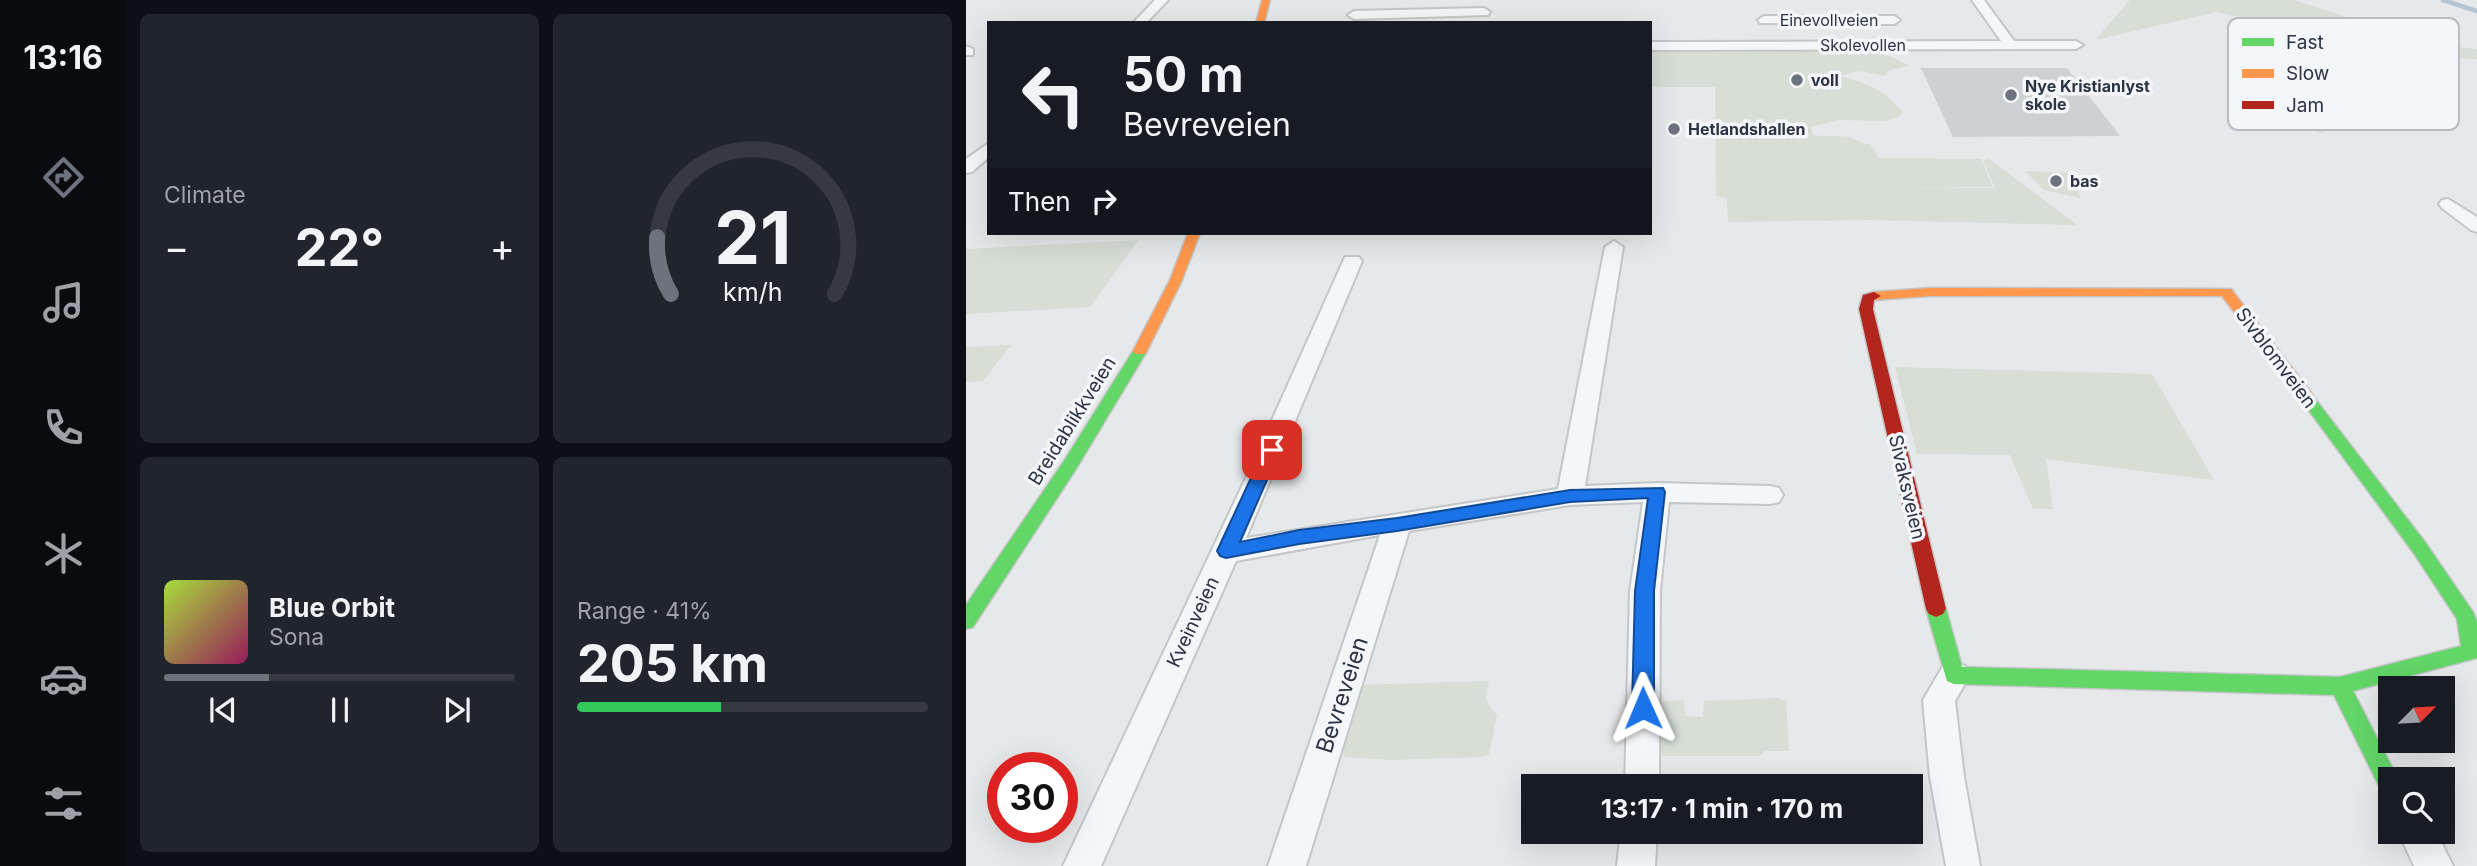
<!DOCTYPE html>
<html lang="en">
<head>
<meta charset="utf-8">
<style>
  body { margin:0; font-family:Inter,sans-serif; background:#20242c; color:#f1f3f6; height:100vh; display:flex; flex-direction:column; font-size:26px; white-space:nowrap }
  * { box-sizing:border-box; margin:0 }
  p { font-size:23px; color:#9ea1a6 }
  .icon { flex:none; width:38px; height:38px; fill:none; stroke:currentColor; stroke-width:2; stroke-linecap:round; stroke-linejoin:round }
  .map { position:relative; flex:1; overflow:hidden }
  .details { display:flex; flex-direction:column; gap:14px; padding:14px; background:#0d0f14; width:840px }
  .details>* { flex:none }
  .banner { position:absolute; left:21px; top:21px; width:665px; height:214px; border-radius:0px; box-shadow:0 7px 28px #0002; background:#171b24; color:#f1f3f6; overflow:hidden }
  .needle { width:46px; rotate:66deg }
  .controls { position:absolute; left:1412px; top:676px; display:grid; gap:14px }
  .controls a { display:grid; place-items:center; width:77px; height:77px; border-radius:0px; background:#171b24; box-shadow:0 7px 28px #0002; font-size:35px }
  .speed { position:absolute; left:21px; top:752px; display:flex; gap:14px; font-size:35px; font-weight:700; text-align:center }
  .speed>* { display:grid; place-content:center; width:91px; height:91px; border-radius:50%; background:#171b24; box-shadow:0 7px 28px #0002; line-height:1 }
  .speed .limit { border:10px solid #d22; background:#fff; color:#111 }
  .pin { position:absolute; display:grid; place-items:center; width:60px; height:60px; color:#fff; margin:-30px; border-radius:14px; box-shadow:0 4px 10px #0006 }
  .me { position:absolute; width:77px; margin:-38px; rotate:359deg; stroke-linejoin:round; filter:drop-shadow(0 0 5px #0008) }
  .turn { display:flex; align-items:center; gap:24px; height:147px; padding:0 21px; font-size:32px }
  .turn .icon { width:91px; height:91px; stroke-width:2.5 }
  .turn b { display:block; font-size:49px; line-height:60px }
  .then { display:flex; align-items:center; height:66px; padding:0 21px; background:#0003; gap:14px; font-size:26px }
  .big { font-size:52px; font-weight:700; line-height:1.1 }
  .details .widget { flex:1; display:flex; flex-direction:column; justify-content:center; gap:10px; min-width:0; padding:0 24px; border-radius:10px; background:#20242c }
  .details .dial { align-items:center; gap:0 }
  .dial svg { height:182px; overflow:visible; fill:none; stroke:#363941; stroke-width:7; stroke-linecap:round; text-anchor:middle }
  .dial text { fill:#f1f3f6; stroke:none }
  .song { display:flex; align-items:center; gap:21px }
  .cover { width:84px; height:84px; border-radius:10px; background:linear-gradient(135deg,hsl(80 70% 55%),hsl(330 70% 35%)) }
  .played { height:7px; border-radius:4px; background:linear-gradient(90deg,#6c737f 30%,#363941 30%) }
  .keys { display:flex; justify-content:space-around; direction:ltr }
  .heat { display:flex; justify-content:space-between; align-items:center; font-size:38px; direction:ltr }
  .charge { height:10px; border-radius:5px; background:linear-gradient(90deg,#34c759 41%,#363941 0) }
  .details .tiles { flex:1; display:grid; gap:14px; grid-template-columns:repeat(2,1fr) }
  .trip { position:absolute; left:555px; top:774px; width:402px; height:70px; border-radius:0px; background:#171b24; box-shadow:0 7px 28px #0002; font-weight:700; line-height:70px; text-align:center }
  main { display:flex; flex:1; min-height:0 }
  .tabs { display:flex; flex-direction:column; width:126px; justify-content:space-around; align-items:center; background:#090b0e; color:#9ea1a6 }
  .tabs .icon { width:49px; height:49px }
  .tabs .active { color:#6c737f }
  .tabs b { font-size:32px; color:#f1f3f6 }
  .map>svg:first-child { display:block }
  .green { fill:#d6ded6 }
  .lines { fill:none; stroke-linecap:round; stroke-linejoin:round }
  .stream-far1 { stroke:#b4c4d5; stroke-width:4.5 }
  .stream { stroke:#b4c4d5; stroke-width:6 }
  .building { fill:#ced0d3 }
  .street-casing { stroke:#c4c6c8; stroke-width:4 }
  .fast-casing { stroke:#c4c6c8; stroke-width:3 }
  .slow-casing { stroke:#c4c6c8; stroke-width:3 }
  .jam-casing { stroke:#c4c6c8; stroke-width:3 }
  .street { fill:#f5f6f7; fill-rule:evenodd }
  .fast { fill:#63d668; fill-rule:evenodd }
  .slow { fill:#ff974d; fill-rule:evenodd }
  .jam { fill:#b3261e; fill-rule:evenodd }
  .route { fill:#1a73e8; stroke:#114b97; stroke-width:2 }
  .poi-dot { fill:#6c737f; stroke:#f4f6f9; stroke-width:2.5 }
  .labels { text-anchor:middle; dominant-baseline:central; stroke-width:7; stroke-linejoin:round; paint-order:stroke }
  .far-street-label { font-size:16px; fill:#2b3445; stroke:#f4f6f9 }
  .far-poi-label { font-size:16px; font-weight:bold; fill:#2b3445; stroke:#f4f6f9; text-anchor:start }
  .street-label { font-size:19px; fill:#2b3445; stroke:#f4f6f9 }
  .near-street-label { font-size:23px; fill:#2b3445; stroke:#f4f6f9 }
  .key { fill:#f4f6f9; stroke:#b8bcc3; stroke-width:2 }
  .key-label { font-size:19px; fill:#2b3445 }
</style>
</head>
<body>
<main>
<nav class="tabs">
<b>13:16</b>
<svg class="icon active" aria-label="directions" viewBox="0 0 24 24"><path d="M12 3l9 9-9 9-9-9zM9 14v-3h6M13 9l2 2-2 2"/></svg>
<svg class="icon" aria-label="music" viewBox="0 0 24 24"><path d="M9 18V5l10-2v13"/><circle cx="6" cy="18" r="3"/><circle cx="16" cy="16" r="3"/></svg>
<svg class="icon" aria-label="phone" viewBox="0 0 24 24"><path d="M5 4h4l2 5-3 2q2 4 5 5l2-3 5 2v4C11 20 4 13 5 4z"/></svg>
<svg class="icon" aria-label="climate" viewBox="0 0 24 24"><path d="M12 3v18M4 7l16 10M4 17L20 7"/></svg>
<svg class="icon" aria-label="car" viewBox="0 0 24 24"><path d="M5 17H2v-5l4-1 3-4h7l3 4 3 1v5h-3M9 17h6M6 11h13"/><circle cx="7" cy="17" r="2"/><circle cx="17" cy="17" r="2"/></svg>
<svg class="icon" aria-label="filters" viewBox="0 0 24 24"><path d="M4 7h16M4 17h16"/><circle cx="9" cy="7" r="2"/><circle cx="15" cy="17" r="2"/></svg>
</nav>
<section class="details">
<div class="tiles">
<div class="widget"><p>Climate</p>
<div class="heat"><a>−</a><b class="big">22°</b><a>+</a></div>
</div>
<div class="widget dial"><svg viewBox="0 0 100 80">
<path d="M14 69A42 42 0 1 1 86 69"/>
<path d="M14 69A42 42 0 0 1 8 44" stroke="#6c737f"/>
<text x="50" y="56" font-size="32" font-weight="700">21</text>
<text x="50" y="72" font-size="11">km/h</text>
</svg></div>
<div class="widget">
<div class="song"><i class="cover"></i><div><b>Blue Orbit</b><p>Sona</p></div></div>
<div class="played"></div>
<div class="keys"><svg class="icon" aria-label="previous" viewBox="0 0 24 24"><path d="M18 5L8 12l10 7zM5 5v14"/></svg><svg class="icon" aria-label="pause" viewBox="0 0 24 24"><path d="M8 5v14M16 5v14"/></svg><svg class="icon" aria-label="next" viewBox="0 0 24 24"><path d="M6 5l10 7-10 7zM19 5v14"/></svg></div>
</div>
<div class="widget"><p>Range · 41%</p><b class="big">205 km</b><div class="charge"></div></div>
</div>
</section>
<div class="map">
<svg width="1511" height="866" viewBox="0 0 1511 866">
  <rect width="100%" height="100%" fill="#e6e8ea"/>
  <path class="green" d="M 1164,0 L 1328,0 L 1463,44 L 1511,49 L 1511,59 L 1463,57 L 1250,12 L 1129,40 Z
    M 684,50 L 910,50 L 944,66 L 923,70 L 919,76 L 893,71 L 873,76 C 902,84 916,88 936,111 L 934,116 L 921,121 L 872,120 L 845,127 L 847,135 C 859,137 872,135 882,137 C 891,139 895,145 904,144 L 913,158 L 1015,159 L 1027,187 L 918,187 L 1029,188 L 1017,160 L 1023,159 L 1111,225 L 904,220 L 762,222 L 761,198 L 750,196 L 749,87 L 684,87 Z
    M 1347,104 L 1377,113 L 1381,114 L 1356,133 L 1319,123 Z
    M 1059,171 L 1109,173 L 1114,198 L 1078,190 Z
    M 172,240 L 124,307 L 0,314 L 0,249 Z
    M 45,345 L 17,381 L 0,382 L 0,347 Z
    M 929,367 L 1186,374 L 1248,480 L 1080,459 L 1087,509 L 1067,509 L 1044,455 L 951,454 Z
    M 523,681 C 519,697 518,703 531,715 L 523,754 L 517,757 L 424,760 L 378,757 L 373,729 L 390,685 Z
    M 813,698 L 820,701 L 823,751 L 799,751 L 794,756 L 697,756 L 688,727 L 689,702 L 718,700 L 719,716 L 737,717 L 738,701 Z"/>
  <g class="lines">
    <path class="stream-far1" d="M 1477,0 L 1511,11
      M 1324,32 L 1364,40 L 1371,45 L 1373,57 L 1388,61
      M 1411,68 L 1437,76 L 1438,89 L 1427,104"/>
    <path class="stream" d="M 1426,106 L 1429,102"/>
  </g>
  <path class="building" d="M 955,68 L 1101,68 L 1154,136 L 987,137 Z"/>
  <g class="lines">
    <defs>
      <path id="street" d="M 189,0 L 202,0 L 180,23 L 167,23 Z
        M 1006,0 L 1018,0 L 1048,41 L 1110,41 L 1117,45 L 1110,49 L 684,50 L 684,42 L 1035,41 Z
        M 518,8 L 524,12 L 522,15 L 388,19 L 382,15 L 388,11 Z
        M 798,16 L 928,16 L 934,20 L 928,24 L 794,23 L 792,20 Z
        M 0,46 L 7,49 L 7,55 L 0,55 Z
        M 23,143 L 23,157 L 6,172 L 0,173 L 0,159 Z
        M 1482,199 L 1511,217 L 1511,232 L 1505,230 L 1476,208 L 1473,204 L 1476,200 Z
        M 648,241 L 657,247 L 619,486 L 691,483 L 804,486 L 813,488 L 817,495 L 813,502 L 804,504 L 703,502 L 694,591 L 693,786 L 659,786 L 664,591 L 677,502 L 604,505 L 443,531 L 340,866 L 302,866 L 414,535 L 270,561 L 135,866 L 97,866 L 285,467 L 379,257 L 393,257 L 396,261 L 280,538 L 592,489 L 639,247 Z
        M 988,662 L 999,666 L 1004,675 L 989,701 L 998,777 L 1014,866 L 980,866 L 964,777 L 957,700 L 977,666 Z
        M 655,831 L 691,831 L 689,866 L 651,866 Z
        M 1432,831 L 1470,831 L 1487,866 L 1448,866 Z"/>
      <path id="fast" d="M 174,347 L 181,351 L 110,469 L 7,627 L 0,629 L 0,605 L 98,461 L 167,351 Z
        M 1338,389 L 1343,391 L 1459,542 L 1507,612 L 1511,622 L 1511,658 L 1387,691 L 1432,779 L 1424,779 L 1424,795 L 1416,792 L 1368,695 L 988,684 L 981,681 L 960,609 L 963,604 L 970,601 L 977,604 L 980,609 L 996,667 L 1374,677 L 1495,646 L 1491,619 L 1447,552 L 1333,397 L 1330,394 L 1333,391 Z"/>
      <path id="slow" d="M 296,0 L 304,0 L 298,23 L 290,23 Z
        M 222,233 L 234,233 L 216,280 L 181,351 L 179,354 L 169,354 L 167,351 L 204,280 Z
        M 964,288 L 1265,289 L 1346,394 L 1338,399 L 1333,397 L 1256,296 L 964,296 L 908,300 L 901,296 L 908,292 Z"/>
      <path id="jam" d="M 908,292 L 915,296 L 908,300 L 907,309 L 980,609 L 977,614 L 970,617 L 963,614 L 960,609 L 893,309 L 897,295 Z"/>
    </defs>
    <use href="#street" class="street-casing"/>
    <use href="#fast" class="fast-casing"/>
    <use href="#slow" class="slow-casing"/>
    <use href="#jam" class="jam-casing"/>
    <use href="#street" class="street"/>
    <use href="#fast" class="fast"/>
    <use href="#slow" class="slow"/>
    <use href="#jam" class="jam"/>
  </g>
  <path class="route" d="M 306,444 L 314,450 L 274,542 L 333,530 L 431,518 L 604,490 L 697,488 L 699,492 L 688,591 L 688,708 L 684,714 L 677,717 L 669,714 L 666,708 L 669,591 L 682,498 L 604,502 L 431,531 L 333,544 L 260,558 L 254,556 L 251,551 L 298,450 Z"/>
  <g class="poi-dot">
    <circle cx="831" cy="80" r="7"/>
    <circle cx="1045" cy="95" r="7"/>
    <circle cx="708" cy="129" r="7"/>
    <circle cx="1090" cy="181" r="7"/>
  </g>
  <g class="labels">
    <g class="far-street-label">
      <text x="863" y="20">Einevollveien</text>
      <text x="897" y="45">Skolevollen</text>
    </g>
    <g class="far-poi-label">
      <text x="845" y="80">voll</text>
      <text x="1059" y="86">Nye Kristianlyst<tspan x="1059" dy="18">skole</tspan></text>
      <text x="722" y="129">Hetlandshallen</text>
      <text x="1104" y="181">bas</text>
    </g>
    <g class="street-label">
      <text transform="translate(1310 358) rotate(53)">Sivblomveien</text>
      <text transform="translate(106 421) rotate(-58)">Breidablikkveien</text>
      <text transform="translate(941 487) rotate(77)">Sivaksveien</text>
      <text transform="translate(227 622) rotate(-65)">Kveinveien</text>
    </g>
    <g class="near-street-label">
      <text transform="translate(376 695) rotate(-72)">Bevreveien</text>
    </g>
  </g>
  <rect x="1262" y="18" width="231" height="112" rx="10" class="key"/>
  <rect x="1276" y="38" width="32" height="8" fill="#63d668"/>
  <rect x="1276" y="69" width="32" height="9" fill="#ff974d"/>
  <rect x="1276" y="101" width="32" height="8" fill="#b3261e"/>
  <g class="key-label">
    <text x="1320" y="49">Fast</text>
    <text x="1320" y="80">Slow</text>
    <text x="1320" y="112">Jam</text>
  </g>
</svg>
<div class="controls">
<a><svg class="needle" viewBox="-14 -14 28 28"><path d="M0-13l5 13h-10z" fill="#e53935"/><path d="M0 13l5-13h-10z" fill="#9ea1a6"/></svg></a>
<a><svg class="icon" aria-label="search" viewBox="0 0 24 24"><circle cx="10" cy="10" r="6"/><path d="M15 15l6 6"/></svg></a>
</div>
<div class="speed"><div class="limit">30</div></div>
<div class="pin" style="left:306px;top:450px;background:#d93025"><svg class="icon" aria-label="arrive" viewBox="0 0 24 24"><path d="M6 21V4h12l-3 4 3 4H6"/></svg></div>
<svg class="me" style="left:677px;top:708px" viewBox="-20 -20 40 40"><path d="M0-17L14 15 0 8-14 15z" fill="#1a73e8" stroke="#fff" stroke-width="4"/></svg>
<div class="trip">13:17 · 1 min · 170 m</div>
<div class="banner">
<div class="turn"><svg class="icon" aria-label="left" viewBox="0 0 24 24"><path d="M17 20v-9H6M10 6l-5 5 5 5"/></svg><div><b>50 m</b>Bevreveien</div></div>
<div class="then">Then<svg class="icon" aria-label="right" viewBox="0 0 24 24"><path d="M7 20v-9h11M14 6l5 5-5 5"/></svg></div>
</div>
</div>
</main>
</body>
</html>
